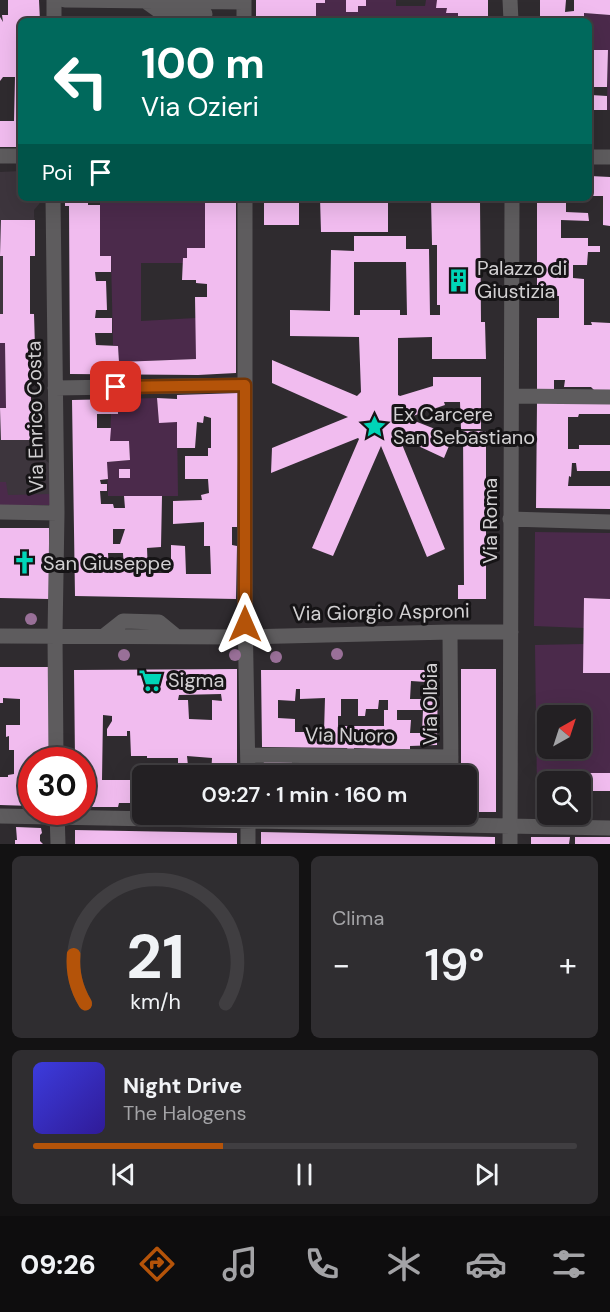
<!DOCTYPE html>
<html lang="it">
<head>
<meta charset="utf-8">
<style>
  body { margin:0; font-family:"DM Sans",sans-serif; background:#2f2d30; color:#f1f3f6; height:100vh; display:flex; flex-direction:column; font-size:22px; white-space:nowrap }
  * { box-sizing:border-box; margin:0 }
  p { font-size:20px; color:#a3a3a6 }
  .icon { flex:none; width:33px; height:33px; fill:none; stroke:currentColor; stroke-width:2; stroke-linecap:round; stroke-linejoin:round }
  .map { position:relative; height:844px; overflow:hidden }
  .side { display:flex; flex-direction:column; gap:12px; padding:12px; background:#131213; flex:1 }
  .side>* { flex:none }
  .banner { position:absolute; left:18px; top:18px; width:574px; height:183px; border-radius:9px; box-shadow:0 6px 24px #0002,0 0 0 2px #403e41; background:#00695c; color:#fff; overflow:hidden }
  .needle { width:39px; rotate:39deg }
  .tools { position:absolute; left:537px; top:705px; display:grid; gap:12px }
  .tools a { display:grid; place-items:center; width:54px; height:54px; border-radius:9px; background:#232023; box-shadow:0 6px 24px #0002,0 0 0 2px #403e41; font-size:30px }
  .speed { position:absolute; left:18px; top:747px; display:flex; gap:12px; font-size:30px; font-weight:700; text-align:center }
  .speed>* { display:grid; place-content:center; width:78px; height:78px; border-radius:50%; background:#232023; box-shadow:0 6px 24px #0002,0 0 0 2px #403e41; line-height:1 }
  .speed .limit { border:9px solid #d22; background:#fff; color:#111 }
  .pin { position:absolute; display:grid; place-items:center; width:51px; height:51px; color:#fff; margin:-26px; border-radius:12px; box-shadow:0 3px 9px #0006 }
  .me { position:absolute; width:66px; margin:-33px; rotate:0deg; stroke-linejoin:round; filter:drop-shadow(0 0 4px #0008) }
  .turn { display:flex; align-items:center; gap:21px; height:126px; padding:0 24px; font-size:27px }
  .turn .icon { width:78px; height:78px; stroke-width:2.5 }
  .turn b { display:block; font-size:42px; line-height:51px }
  .then { display:flex; align-items:center; height:57px; padding:0 24px; background:#0003; gap:12px; font-size:22px }
  .big { font-size:45px; font-weight:600; line-height:1.1 }
  .side .card { flex:1; display:flex; flex-direction:column; justify-content:center; gap:9px; min-width:0; padding:0 21px; border-radius:9px; background:#2f2d30 }
  .side .dial { align-items:center; gap:0 }
  .dial svg { height:156px; overflow:visible; fill:none; stroke:#403e41; stroke-width:7; stroke-linecap:round; text-anchor:middle }
  .dial text { fill:#f1f3f6; stroke:none }
  .song { display:flex; align-items:center; gap:18px }
  .cover { width:72px; height:72px; border-radius:9px; background:linear-gradient(135deg,hsl(240 70% 55%),hsl(250 70% 35%)) }
  .played { height:6px; border-radius:3px; background:linear-gradient(90deg,#b45309 35%,#403e41 35%) }
  .keys { display:flex; justify-content:space-around; direction:ltr }
  .heat { display:flex; justify-content:space-between; align-items:center; font-size:33px; direction:ltr }
  .side .tiles { flex:1; display:grid; gap:12px; grid-template-columns:1fr 1fr }
  .card:last-child { grid-column:span 2 }
  .trip { position:absolute; left:132px; top:765px; width:345px; height:60px; border-radius:9px; background:#232023; box-shadow:0 6px 24px #0002,0 0 0 2px #403e41; font-weight:600; line-height:60px; text-align:center }
  .tabs { display:flex; height:96px; justify-content:space-around; align-items:center; background:#0e0d0e; color:#a3a3a6 }
  .tabs .icon { width:42px; height:42px }
  .tabs .current { color:#b45309 }
  .tabs b { font-size:27px; color:#f1f3f6 }
  .map>svg:first-child { display:block }
  .built { fill:#3d353d }
  .green { fill:#4b2a4b; fill-rule:evenodd }
  .building { fill:#f1bcef; fill-rule:evenodd }
  .lines { fill:none; stroke-linecap:round; stroke-linejoin:round }
  .minor { stroke:#5e5c5e; stroke-width:15 }
  .tree { fill:#997098 }
  .route-casing { stroke:#753606; stroke-width:15 }
  .route { stroke:#b45309; stroke-width:10 }
  .labels { text-anchor:middle; dominant-baseline:central; stroke-width:6; stroke-linejoin:round; paint-order:stroke }
  .poi-label { font-size:20px; fill:#d2d0d2; stroke:#161416; text-anchor:start }
  .street-label { font-size:20px; fill:#d2d0d2; stroke:#161416 }
</style>
</head>
<body>
<div class="map">
<svg width="610" height="844" viewBox="0 0 610 844">
  <rect width="100%" height="100%" fill="#2f2b2f"/>
  <path class="built" d="M 21,171 L 21,198 L 44,198 L 34,210 L 35,256 L 30,256 L 30,313 L 34,314 L 35,348 L 30,348 L 31,403 L 39,403 L 39,454 L 50,464 L 51,505 L 0,505 L 0,172 Z"/>
  <path class="green" d="M 325,0 L 346,0 L 358,6 L 366,6 L 366,0 L 396,0 L 396,6 L 425,6 L 426,0 L 437,0 L 437,8 L 447,8 L 447,13 L 458,13 L 458,21 L 316,21 L 316,3 L 325,3 Z
    M 584,13 L 610,15 L 610,110 L 607,110 L 608,50 L 590,50 L 590,21 L 575,21 Z
    M 100,198 L 196,198 L 196,202 L 205,202 L 205,248 L 187,248 L 187,258 L 183,258 L 183,263 L 141,263 L 141,321 L 196,318 L 196,359 L 119,362 L 118,346 L 113,345 L 111,257 L 100,256 Z
    M 0,343 L 5,343 L 6,408 L 0,408 Z
    M 157,398 L 159,422 L 177,422 L 178,496 L 108,496 L 107,462 L 130,460 L 129,441 L 110,441 L 111,414 L 118,414 L 118,399 Z
    M 0,482 L 6,482 L 8,495 L 51,494 L 51,505 L 0,505 Z
    M 535,532 L 610,533 L 610,599 L 584,598 L 584,628 L 534,626 Z
    M 584,644 L 584,673 L 610,673 L 610,773 L 570,781 L 548,782 L 547,790 L 537,790 L 535,645 ZM 548,716 L 580,716 L 580,748 L 548,748 Z"/>
  <path class="building" d="M 8,0 L 39,0 L 40,21 L 21,21 L 21,147 L 0,147 L 0,121 L 14,121 L 15,77 L 3,77 L 0,81 L 0,17 L 3,22 L 2,15 L 8,15 Z
    M 256,0 L 325,0 L 325,3 L 316,3 L 316,21 L 256,21 Z
    M 346,0 L 366,0 L 366,6 L 358,6 L 358,12 L 346,12 Z
    M 437,0 L 488,0 L 488,21 L 458,21 L 458,13 L 446,13 L 447,8 L 436,8 Z
    M 540,0 L 566,0 L 565,12 L 574,11 L 574,0 L 610,0 L 610,15 L 584,13 L 584,21 L 540,21 Z
    M 590,50 L 608,50 L 607,87 L 593,87 L 593,61 L 590,61 Z
    M 591,95 L 607,96 L 607,110 L 590,110 Z
    M 590,176 L 610,177 L 610,226 L 603,225 L 603,196 L 590,196 Z
    M 65,198 L 88,198 L 88,205 L 100,205 L 100,256 L 111,256 L 111,272 L 95,272 L 96,281 L 106,281 L 107,310 L 96,310 L 95,318 L 112,318 L 112,333 L 95,333 L 96,345 L 118,346 L 119,362 L 196,359 L 195,297 L 207,297 L 207,284 L 196,283 L 196,280 L 182,280 L 183,258 L 187,258 L 187,248 L 205,248 L 205,202 L 196,202 L 196,198 L 236,198 L 236,373 L 198,375 L 70,374 L 69,206 L 65,206 Z
    M 264,198 L 299,198 L 299,225 L 264,225 Z
    M 320,198 L 388,198 L 388,232 L 321,232 Z
    M 431,198 L 486,198 L 486,201 L 480,201 L 481,322 L 485,322 L 486,359 L 432,359 L 432,337 L 398,338 L 398,395 L 400,396 L 433,386 L 433,377 L 481,377 L 481,429 L 461,429 L 460,402 L 444,402 L 445,405 L 407,418 L 453,436 L 444,458 L 399,437 L 445,549 L 427,557 L 381,446 L 333,556 L 312,548 L 359,439 L 358,438 L 271,473 L 272,448 L 348,417 L 272,383 L 272,360 L 357,396 L 361,392 L 359,337 L 290,336 L 290,310 L 330,311 L 331,250 L 354,251 L 354,236 L 406,236 L 406,249 L 429,249 L 430,315 L 440,315 L 440,305 L 437,305 L 437,245 L 432,245 ZM 354,262 L 406,262 L 407,315 L 400,315 L 400,310 L 360,310 L 360,315 L 354,315 Z
    M 537,198 L 569,198 L 569,200 L 566,201 L 566,212 L 588,213 L 589,221 L 561,220 L 561,238 L 588,238 L 588,246 L 600,246 L 600,252 L 588,252 L 587,265 L 573,265 L 573,278 L 584,279 L 584,325 L 592,325 L 591,322 L 610,323 L 610,391 L 595,391 L 591,387 L 564,387 L 565,380 L 554,380 L 554,390 L 537,390 L 537,318 L 559,318 L 559,296 L 537,296 Z
    M 1,220 L 35,220 L 35,256 L 30,256 L 30,314 L 34,314 L 35,348 L 30,348 L 31,403 L 39,403 L 39,440 L 1,440 L 0,408 L 6,408 L 5,343 L 0,343 L 0,314 L 3,314 L 3,256 L 0,256 Z
    M 239,393 L 237,527 L 232,527 L 232,545 L 237,546 L 236,599 L 75,596 L 72,400 L 118,399 L 118,414 L 97,414 L 97,428 L 111,428 L 110,441 L 129,441 L 130,460 L 107,462 L 108,479 L 100,480 L 101,484 L 107,484 L 107,491 L 100,491 L 101,504 L 113,504 L 114,508 L 125,508 L 124,496 L 162,496 L 161,547 L 147,548 L 148,573 L 169,573 L 169,567 L 171,567 L 171,545 L 185,546 L 186,574 L 211,574 L 210,546 L 204,546 L 204,522 L 173,524 L 173,501 L 202,500 L 201,495 L 209,493 L 208,479 L 185,479 L 185,456 L 208,456 L 208,448 L 211,448 L 211,418 L 204,416 L 203,423 L 197,422 L 195,448 L 177,448 L 177,422 L 159,423 L 157,398 L 177,399 L 177,395 ZM 113,529 L 125,529 L 120,544 L 113,544 ZM 108,553 L 123,553 L 124,569 L 109,570 Z
    M 537,403 L 610,403 L 610,414 L 579,414 L 578,417 L 568,417 L 568,449 L 579,449 L 579,445 L 610,445 L 610,471 L 577,471 L 576,463 L 572,463 L 571,477 L 569,476 L 568,486 L 610,486 L 610,509 L 536,508 Z
    M 463,431 L 486,431 L 486,599 L 458,599 L 458,585 L 464,585 Z
    M 119,469 L 130,469 L 130,478 L 119,478 Z
    M 0,528 L 49,528 L 49,599 L 0,598 Z
    M 584,598 L 610,599 L 610,673 L 583,673 Z
    M 0,667 L 49,667 L 49,760 L 32,760 L 32,806 L 0,805 L 0,777 L 8,777 L 8,775 L 14,774 L 14,750 L 9,750 L 9,736 L 6,737 L 6,725 L 20,725 L 20,699 L 3,698 L 3,703 L 0,703 Z
    M 237,669 L 237,776 L 211,776 L 212,758 L 187,756 L 189,776 L 178,776 L 178,758 L 147,758 L 147,756 L 131,756 L 130,731 L 127,731 L 127,736 L 107,736 L 107,729 L 112,721 L 112,716 L 103,715 L 102,780 L 142,780 L 142,803 L 119,803 L 118,807 L 82,807 L 82,760 L 75,760 L 74,670 ZM 221,694 L 222,701 L 212,700 L 212,720 L 189,719 L 188,700 L 178,700 L 179,695 Z
    M 461,669 L 496,669 L 496,812 L 466,812 L 466,776 L 461,776 Z
    M 261,670 L 438,670 L 437,745 L 410,746 L 410,750 L 354,748 L 354,751 L 349,752 L 347,748 L 262,747 ZM 411,681 L 426,682 L 425,699 L 410,699 ZM 296,689 L 300,689 L 300,699 L 325,698 L 324,732 L 295,732 L 295,719 L 278,718 L 278,700 L 295,701 ZM 341,699 L 358,699 L 358,716 L 365,716 L 366,709 L 378,709 L 379,700 L 388,700 L 388,710 L 384,710 L 384,726 L 338,726 L 338,716 L 341,716 ZM 397,710 L 423,710 L 422,733 L 410,733 L 411,720 L 397,720 Z
    M 264,759 L 292,760 L 292,776 L 263,776 Z
    M 306,761 L 336,761 L 336,776 L 306,776 Z
    M 351,761 L 437,762 L 436,776 L 351,776 Z
    M 570,773 L 610,773 L 610,791 L 580,791 L 580,782 L 570,782 Z
    M 16,827 L 41,828 L 42,833 L 40,835 L 40,841 L 43,844 L 15,844 L 15,840 L 17,840 Z
    M 75,830 L 237,833 L 237,844 L 75,844 Z
    M 261,832 L 495,837 L 495,844 L 261,844 Z
    M 531,837 L 570,837 L 569,844 L 531,844 Z
    M 575,837 L 610,837 L 610,844 L 575,844 Z"/>
  <g class="lines">
    <path class="minor" d="M 65,0 L 244,2
      M 510,0 L 511,21
      M 145,1 L 159,11 L 165,13 L 205,14
      M 54,21 L 54,0
      M 244,21 L 244,0
      M 0,156 L 21,156
      M 590,157 L 610,157
      M 53,198 L 57,513 L 55,635 L 56,760
      M 245,198 L 245,612 L 248,776
      M 55,388 L 245,385
      M 512,396 L 610,397
      M 0,512 L 57,513
      M 510,519 L 610,522
      M 450,632 L 451,776
      M 0,636 L 246,637 L 450,632 L 511,632
      M 104,636 L 123,621 L 159,622 L 176,636
      M 248,755 L 451,757
      M 57,812 L 58,844
      M 248,814 L 248,844
      M 0,816 L 610,828
      M 510,844 L 512,198"/>
  </g>
  <g class="tree">
    <circle cx="31" cy="619" r="6"/>
    <circle cx="337" cy="654" r="6"/>
    <circle cx="124" cy="655" r="6"/>
    <circle cx="235" cy="655" r="6"/>
    <circle cx="276" cy="657" r="6"/>
  </g>
  <g class="lines">
    <defs>
      <path id="route" d="M 116,387 L 245,385 L 245,624"/>
    </defs>
    <use href="#route" class="route-casing"/>
    <use href="#route" class="route"/>
  </g>
  <defs>
    <symbol id="building-bare" viewBox="-9 -9 18 18"><path d="M-4-6H4V6H1V3H-1V6H-4ZM-2.5-4.3h1.7v1.8h-1.7ZM.8-4.3h1.7v1.8H.8ZM-2.5-1h1.7V.8h-1.7ZM.8-1h1.7V.8H.8Z" fill="#00d5b7" stroke="#161416" stroke-width="2.5" paint-order="stroke"/></symbol>
    <symbol id="sight-bare" viewBox="-9 -9 18 18"><path d="M0-6L1.8-2.2L6-1.7L2.9 1.2L3.7 5.4L0 3.3L-3.7 5.4L-2.9 1.2L-6-1.7L-1.8-2.2Z" fill="#00d5b7" stroke="#161416" stroke-width="2.5" paint-order="stroke"/></symbol>
    <symbol id="church-bare" viewBox="-9 -9 18 18"><path d="M-1.2-6h2.4v3.5h3.3v2.4h-3.3V6h-2.4V-.1h-3.3v-2.4h3.3Z" fill="#00d5b7" stroke="#161416" stroke-width="2.5" paint-order="stroke"/></symbol>
    <symbol id="supermarket-bare" viewBox="-9 -9 18 18"><path d="M-6-5.5h2.5l.6 2H6L4.5 2H-2.5L-4.4-4H-6ZM-1.5 3.2a1.3 1.3 0 1 0 .1 0ZM3 3.2a1.3 1.3 0 1 0 .1 0Z" fill="#00d5b7" stroke="#161416" stroke-width="2.5" paint-order="stroke"/></symbol>
  </defs>
  <g fill-rule="evenodd">
    <use href="#building-bare" x="442" y="264" width="33" height="33"/>
    <use href="#sight-bare" x="358" y="410" width="33" height="33"/>
    <use href="#church-bare" x="8" y="546" width="33" height="33"/>
    <use href="#supermarket-bare" x="134" y="664" width="33" height="33"/>
  </g>
  <g class="labels">
    <g class="poi-label">
      <text x="477" y="268">Palazzo di<tspan x="477" dy="23">Giustizia</tspan></text>
      <text x="393" y="414">Ex Carcere<tspan x="393" dy="23">San Sebastiano</tspan></text>
      <text x="43" y="563">San Giuseppe</text>
      <text x="168" y="680">Sigma</text>
    </g>
    <g class="street-label">
      <text transform="translate(35 417) rotate(-91)">Via Enrico Costa</text>
      <text transform="translate(490 521) rotate(-90)">Via Roma</text>
      <text transform="translate(381 612) rotate(-1)">Via Giorgio Asproni</text>
      <text transform="translate(430 704) rotate(-90)">Via Olbia</text>
      <text transform="translate(350 735) rotate(1)">Via Nuoro</text>
    </g>
  </g>
</svg>
<div class="tools">
<a><svg class="needle" viewBox="-14 -14 28 28"><path d="M0-13l5 13h-10z" fill="#e53935"/><path d="M0 13l5-13h-10z" fill="#a3a3a6"/></svg></a>
<a><svg class="icon" aria-label="search" viewBox="0 0 24 24"><circle cx="10" cy="10" r="6"/><path d="M15 15l6 6"/></svg></a>
</div>
<div class="speed"><div class="limit">30</div></div>
<div class="pin" style="left:116px;top:387px;background:#d93025"><svg class="icon" aria-label="arrive" viewBox="0 0 24 24"><path d="M6 21V4h12l-3 4 3 4H6"/></svg></div>
<svg class="me" style="left:245px;top:624px" viewBox="-20 -20 40 40"><path d="M0-17L14 15 0 8-14 15z" fill="#b45309" stroke="#fff" stroke-width="4"/></svg>
<div class="trip">09:27 · 1 min · 160 m</div>
<div class="banner">
<div class="turn"><svg class="icon" aria-label="left" viewBox="0 0 24 24"><path d="M17 20v-9H6M10 6l-5 5 5 5"/></svg><div><b>100 m</b>Via Ozieri</div></div>
<div class="then">Poi<svg class="icon" aria-label="arrive" viewBox="0 0 24 24"><path d="M6 21V4h12l-3 4 3 4H6"/></svg></div>
</div>
</div>
<section class="side">
<div class="tiles">
<div class="card dial"><svg viewBox="0 0 100 80">
<path d="M14 69A42 42 0 1 1 86 69"/>
<path d="M14 69A42 42 0 0 1 8 44" stroke="#b45309"/>
<text x="50" y="56" font-size="32" font-weight="700">21</text>
<text x="50" y="72" font-size="11">km/h</text>
</svg></div>
<div class="card"><p>Clima</p>
<div class="heat"><a>−</a><b class="big">19°</b><a>+</a></div>
</div>
<div class="card">
<div class="song"><i class="cover"></i><div><b>Night Drive</b><p>The Halogens</p></div></div>
<div class="played"></div>
<div class="keys"><svg class="icon" aria-label="previous" viewBox="0 0 24 24"><path d="M18 5L8 12l10 7zM5 5v14"/></svg><svg class="icon" aria-label="pause" viewBox="0 0 24 24"><path d="M8 5v14M16 5v14"/></svg><svg class="icon" aria-label="next" viewBox="0 0 24 24"><path d="M6 5l10 7-10 7zM19 5v14"/></svg></div>
</div>
</div>
</section>
<nav class="tabs">
<b>09:26</b>
<svg class="icon current" aria-label="directions" viewBox="0 0 24 24"><path d="M12 3l9 9-9 9-9-9zM9 14v-3h6M13 9l2 2-2 2"/></svg>
<svg class="icon" aria-label="music" viewBox="0 0 24 24"><path d="M9 18V5l10-2v13"/><circle cx="6" cy="18" r="3"/><circle cx="16" cy="16" r="3"/></svg>
<svg class="icon" aria-label="phone" viewBox="0 0 24 24"><path d="M5 4h4l2 5-3 2q2 4 5 5l2-3 5 2v4C11 20 4 13 5 4z"/></svg>
<svg class="icon" aria-label="climate" viewBox="0 0 24 24"><path d="M12 3v18M4 7l16 10M4 17L20 7"/></svg>
<svg class="icon" aria-label="car" viewBox="0 0 24 24"><path d="M5 17H2v-5l4-1 3-4h7l3 4 3 1v5h-3M9 17h6M6 11h13"/><circle cx="7" cy="17" r="2"/><circle cx="17" cy="17" r="2"/></svg>
<svg class="icon" aria-label="filters" viewBox="0 0 24 24"><path d="M4 7h16M4 17h16"/><circle cx="9" cy="7" r="2"/><circle cx="15" cy="17" r="2"/></svg>
</nav>
</body>
</html>
